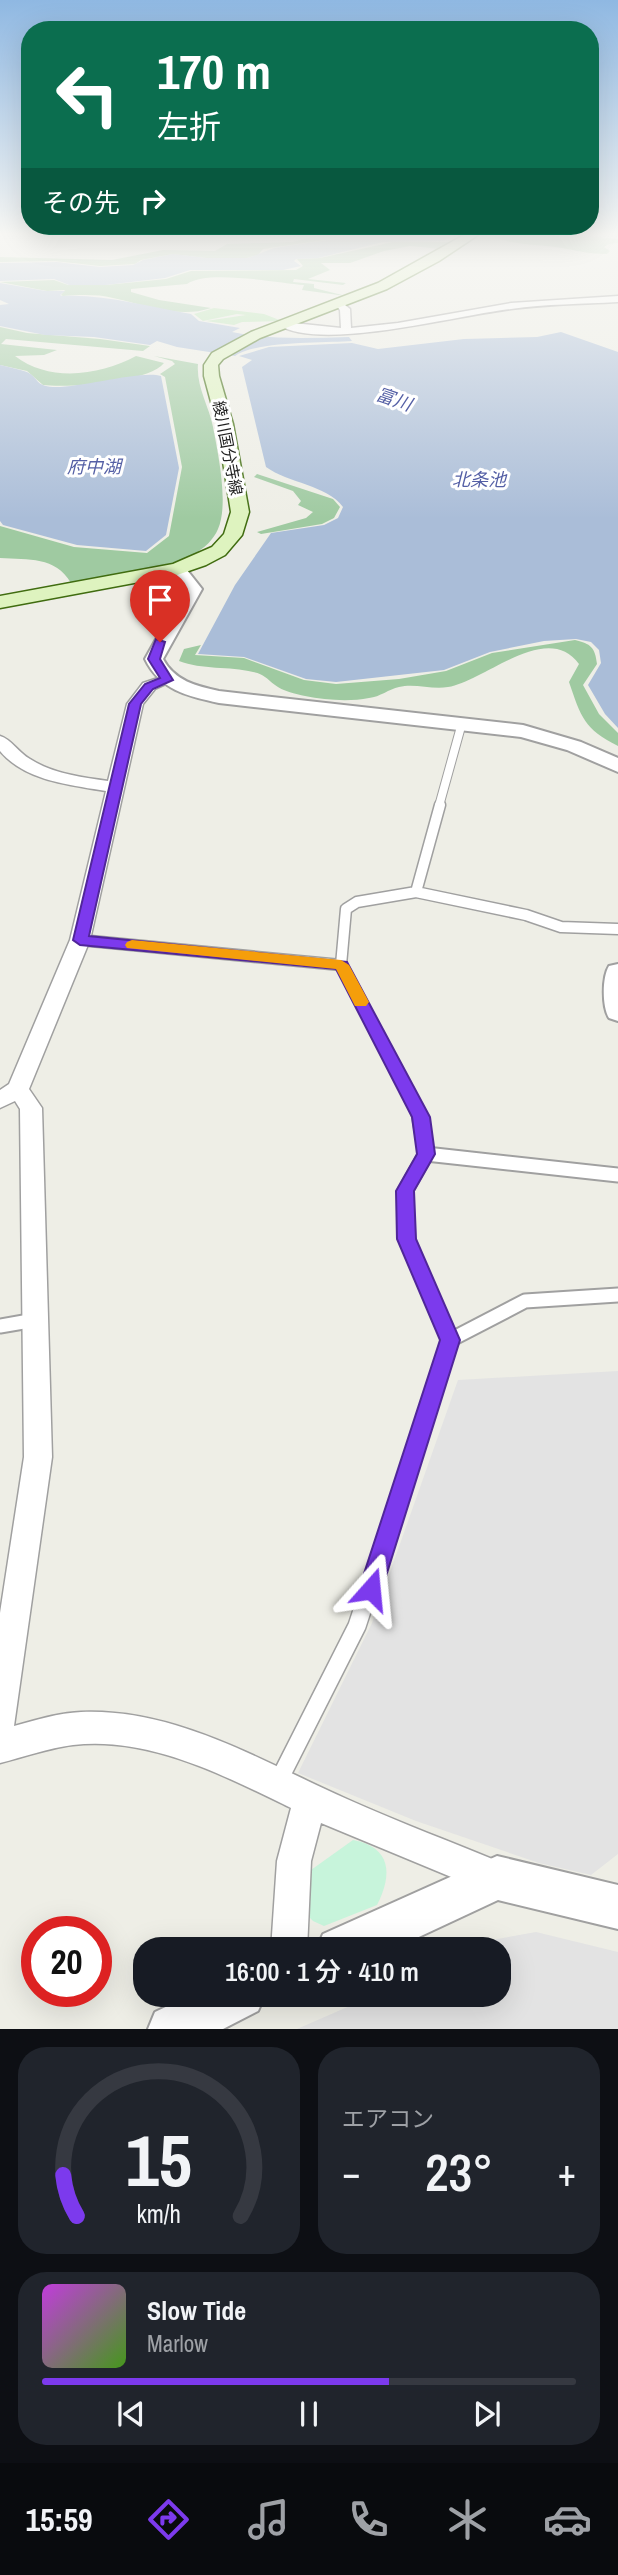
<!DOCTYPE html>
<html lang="ja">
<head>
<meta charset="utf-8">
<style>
  body { margin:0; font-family:"Archivo Narrow","Noto Sans JP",sans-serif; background:#20242c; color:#f1f3f6; height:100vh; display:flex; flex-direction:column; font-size:26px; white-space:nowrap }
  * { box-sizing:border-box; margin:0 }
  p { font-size:23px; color:#9ea1a6 }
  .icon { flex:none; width:38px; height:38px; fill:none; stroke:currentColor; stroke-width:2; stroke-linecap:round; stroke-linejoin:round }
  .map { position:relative; height:2029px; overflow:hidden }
  .side { display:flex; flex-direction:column; gap:18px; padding:18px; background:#0d0f14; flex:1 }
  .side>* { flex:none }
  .top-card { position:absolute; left:21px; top:21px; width:578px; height:214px; border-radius:28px; box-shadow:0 7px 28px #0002; background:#0b6e4f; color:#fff; overflow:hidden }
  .speed { position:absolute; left:21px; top:1916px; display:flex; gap:14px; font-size:35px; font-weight:700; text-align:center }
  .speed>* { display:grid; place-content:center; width:91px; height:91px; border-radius:50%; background:#171b24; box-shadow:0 7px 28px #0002; line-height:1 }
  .speed .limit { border:10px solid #d22; background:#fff; color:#111 }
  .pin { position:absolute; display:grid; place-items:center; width:60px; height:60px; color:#fff; margin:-72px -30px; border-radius:50% 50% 50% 0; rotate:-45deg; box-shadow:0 0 7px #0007 }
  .pin .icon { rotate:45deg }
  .me { position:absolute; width:77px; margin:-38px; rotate:18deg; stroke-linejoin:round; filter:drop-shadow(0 0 5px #0008) }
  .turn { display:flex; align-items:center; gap:24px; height:147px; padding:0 21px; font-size:32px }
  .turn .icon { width:91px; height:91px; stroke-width:2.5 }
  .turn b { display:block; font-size:49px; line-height:60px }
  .then { display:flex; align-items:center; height:66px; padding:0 21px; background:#0003; gap:14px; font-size:26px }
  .big { font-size:52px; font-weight:600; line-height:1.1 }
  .side .card { flex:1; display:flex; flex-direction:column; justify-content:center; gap:10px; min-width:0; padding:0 24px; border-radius:28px; background:#20242c }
  .side .dial { align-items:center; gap:0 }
  .dial svg { height:182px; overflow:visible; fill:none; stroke:#363941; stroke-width:7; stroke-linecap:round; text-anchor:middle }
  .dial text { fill:#f1f3f6; stroke:none }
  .song { display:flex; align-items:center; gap:21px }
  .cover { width:84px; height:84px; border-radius:10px; background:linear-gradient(135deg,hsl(290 70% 55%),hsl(100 70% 35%)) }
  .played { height:7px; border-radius:4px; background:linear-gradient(90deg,#7c3aed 65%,#363941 65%) }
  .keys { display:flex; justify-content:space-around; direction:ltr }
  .heat { display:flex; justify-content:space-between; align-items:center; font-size:38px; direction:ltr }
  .side .tiles { flex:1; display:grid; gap:18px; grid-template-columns:1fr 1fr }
  .card:last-child { grid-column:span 2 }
  .trip { position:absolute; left:133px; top:1937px; width:378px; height:70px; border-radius:28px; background:#171b24; box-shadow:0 7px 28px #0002; font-weight:600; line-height:70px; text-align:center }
  .tabs { display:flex; height:112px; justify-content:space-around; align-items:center; background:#090b0e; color:#9ea1a6 }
  .tabs .icon { width:49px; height:49px }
  .tabs .on { color:#7c3aed }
  .tabs b { font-size:32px; color:#f1f3f6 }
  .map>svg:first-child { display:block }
  .grass { fill:#b7e4b1 }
  .forest { fill:#9fcaa1 }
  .park { fill:#c7f4db }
  .parking { fill:#e3e3e3 }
  .water { fill:#aabdd8 }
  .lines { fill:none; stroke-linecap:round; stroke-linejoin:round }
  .service-far3-casing { stroke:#a0a0a0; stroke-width:10 }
  .service-far2-casing { stroke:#a0a0a0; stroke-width:13 }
  .service-far1-casing { stroke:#a0a0a0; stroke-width:17 }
  .service-casing { stroke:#a0a0a0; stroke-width:20 }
  .minor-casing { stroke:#a0a0a0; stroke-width:3 }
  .tertiary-casing { stroke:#a0a0a0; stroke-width:4 }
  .secondary-casing { stroke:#406c10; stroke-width:3 }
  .service-far3 { stroke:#fff; stroke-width:8 }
  .service-far2 { stroke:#fff; stroke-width:10 }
  .service-far1 { stroke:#fff; stroke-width:13 }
  .service { stroke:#fff; stroke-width:17 }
  .minor { fill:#fff; fill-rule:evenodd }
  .tertiary { fill:#fff; fill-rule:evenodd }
  .secondary { fill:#def3bf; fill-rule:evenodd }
  .route { fill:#7c3aed; stroke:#51269a; stroke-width:2 }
  .slow { fill:#f59e0b }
  .labels { text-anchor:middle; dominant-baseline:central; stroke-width:6; stroke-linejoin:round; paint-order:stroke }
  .far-street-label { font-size:16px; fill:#1f1f1f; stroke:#fff }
  .far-water-label { font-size:18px; font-style:italic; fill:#545fa5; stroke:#fff }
</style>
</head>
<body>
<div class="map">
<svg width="618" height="2029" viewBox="0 0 618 2029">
  <rect width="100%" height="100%" fill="#eeeee6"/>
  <path class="grass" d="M 214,308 L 264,314 L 282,321 L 242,322 L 234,325 L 206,321 L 246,315 L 237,314 L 203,321 L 194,314 Z"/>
  <path class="forest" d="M 318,235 L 359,235 L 263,249 L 258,255 L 247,258 L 206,258 L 173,254 L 141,260 L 135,264 L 100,266 L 55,261 L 0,262 L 0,257 L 112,260 L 163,250 L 215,251 L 227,244 L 293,242 Z
    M 489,235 L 572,235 L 618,239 L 618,243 L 609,244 L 604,247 L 610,251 L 607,254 C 591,254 578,251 562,248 C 538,244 513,246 489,235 Z
    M 393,242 L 452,242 L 441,249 L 410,246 L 384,251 L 350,263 L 321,263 L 330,270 L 308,279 L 346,283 L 343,285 L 294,279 L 293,282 L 314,284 L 314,288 L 346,296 L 302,290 L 304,285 C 277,283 207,269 187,284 L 131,289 L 131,292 L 159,300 L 211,308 C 179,319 145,305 113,298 C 97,294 79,295 63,296 L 61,295 L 65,290 L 47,291 L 0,282 L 54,280 L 68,285 L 106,285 L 166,279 L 191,271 L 296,270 L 303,266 L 297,259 L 320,258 Z
    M 0,327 L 27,333 L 100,339 L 150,346 L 143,351 L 6,339 L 1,344 L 57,350 L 44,355 L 15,356 C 50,383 101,375 136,356 L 164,363 C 148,383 68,388 43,385 L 27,371 L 0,365 Z
    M 154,356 L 198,364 C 196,386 209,406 213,427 C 218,453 229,504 218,529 C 200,572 112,576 71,583 C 55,556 29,560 0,558 L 0,526 L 74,547 L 147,553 L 169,536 L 182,467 L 165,377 L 160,374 L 175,364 L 172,361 Z
    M 257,474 L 333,499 L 340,507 L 334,518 L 322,524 L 261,534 L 257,532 L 306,518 L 313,512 L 298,505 L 301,501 L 293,491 L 254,477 Z
    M 575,640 C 591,644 595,647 597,664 L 583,685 L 599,714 L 618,733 L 618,746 C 584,729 581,717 569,682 L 579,664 C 547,620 485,681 448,687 C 432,690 415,683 399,687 C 389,689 380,697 369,698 C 349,702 325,700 305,696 C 296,694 282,691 275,685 C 266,678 264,674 253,672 C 229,666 202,670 179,661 L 184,649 L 201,645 L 195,655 L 244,658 L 304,680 L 336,684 L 399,679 L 446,671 L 492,653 Z"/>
  <path class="park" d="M 353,1840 C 391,1847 393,1874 377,1905 L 324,1926 L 313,1921 L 303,1911 L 304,1875 Z"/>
  <path class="parking" d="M 618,1371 L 618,1854 L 591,1875 L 539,1863 L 416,1821 L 298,1773 L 372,1623 L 458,1380 Z
    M 536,1932 L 618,1952 L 618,2029 L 297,2029 L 375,1995 L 499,1995 L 499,1950 L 459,1949 L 469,1944 Z"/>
  <path class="water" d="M 362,235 L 454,235 L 443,241 L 383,242 L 318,258 L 296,259 L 294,261 L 301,266 L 283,270 L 190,270 L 165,278 L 106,285 L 69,285 L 54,279 L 0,281 L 0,263 L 56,262 L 100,267 L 133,265 L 143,260 L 173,254 L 206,258 L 248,258 L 274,248 Z
    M 0,283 L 46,291 L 65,291 L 60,295 L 62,296 C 106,294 148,307 191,314 L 199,321 L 240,328 L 232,332 C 271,340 310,338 349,337 L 352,341 C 326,343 254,341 235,356 L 177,347 L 157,341 L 150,345 L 94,337 L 45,335 L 0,326 L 0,305 L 9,304 L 0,300 Z
    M 561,332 L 618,352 L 618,728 L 605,714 L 588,685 L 601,663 L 599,650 L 591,642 L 576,639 L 544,641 L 490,652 L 444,670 L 336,682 L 306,679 L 244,657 L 198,654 L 235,585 L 271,533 L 324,525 L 338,518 L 343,507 C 327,485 288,483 266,467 L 242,367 L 252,360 L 239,356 L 269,347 L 352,343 L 378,349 L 464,339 L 537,337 Z
    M 0,365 C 8,367 19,369 27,372 C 39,378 35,386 53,387 C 81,388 141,370 161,376 L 179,468 L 166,535 L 146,551 L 77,545 L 3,525 L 0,521 Z"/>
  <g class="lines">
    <defs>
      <path id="service-far3" d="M 439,806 L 462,723"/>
      <path id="service-far2" d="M 416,892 L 526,915 L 561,927 L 618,929
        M 80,940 L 341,965 L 420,1116
        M 341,965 L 346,909 L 357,902 L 416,892 L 440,805"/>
      <path id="service-far1" d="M 419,1114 L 426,1154 L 405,1191 L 406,1239 L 450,1340
        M 426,1154 L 618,1175
        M 0,1326 L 35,1320
        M 393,1515 L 450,1340 L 525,1301 L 618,1295"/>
      <path id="service" d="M 278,1782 L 357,1626 L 394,1513"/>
      <path id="minor" d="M 618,296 L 618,302 C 582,304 546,304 511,309 C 459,315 321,352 279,325 L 284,322 L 341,328 L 340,310 L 335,304 L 340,301 L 350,309 L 351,328 L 398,323 L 511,303 Z
        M 167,675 L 175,680 L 155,689 L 143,704 L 90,940 L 29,1089 L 42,1108 L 52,1457 L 14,1726 C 36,1720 58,1713 81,1712 C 176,1708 263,1762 347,1799 C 400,1823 455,1843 509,1866 L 515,1878 L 509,1890 L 497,1896 L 321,1823 L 311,1861 L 307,1950 L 271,1950 L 277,1861 L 291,1808 C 225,1776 149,1736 73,1745 C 48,1748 24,1757 0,1763 L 0,1613 L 24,1457 L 20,1109 L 15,1101 L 0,1108 L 0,1090 L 9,1084 L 70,940 L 106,791 C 70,785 25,781 0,751 L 0,736 C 11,739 19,753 30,759 C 53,774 82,777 108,781 L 127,704 L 143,683 Z"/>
      <path id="tertiary" d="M 177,564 L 183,565 L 202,589 L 163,659 C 175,681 196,686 219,691 L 523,725 L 581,742 L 618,758 L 618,772 L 567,750 L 521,737 L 219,703 C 187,696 160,690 145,659 L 184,589 L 168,569 Z
        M 618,964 L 618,1021 L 609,1018 C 602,1007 602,977 609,966 Z
        M 497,1856 L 618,1885 L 618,1929 L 498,1900 L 391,1950 L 316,1950 L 323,1934 Z
        M 191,1995 L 265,1995 L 258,2011 L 223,2029 L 148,2029 L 155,2012 Z"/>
      <path id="secondary" d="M 464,235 L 478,235 L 439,261 L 387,289 L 260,338 L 223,359 L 218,365 L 219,376 L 233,424 L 249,512 L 242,535 L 225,555 L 206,565 L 177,575 L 0,608 L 0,596 L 173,564 L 212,547 L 224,534 L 231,512 L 217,424 L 204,376 L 204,365 L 212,353 L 251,332 L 378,283 Z"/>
    </defs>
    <use href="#service-far3" class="service-far3-casing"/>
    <use href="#service-far2" class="service-far2-casing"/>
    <use href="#service-far1" class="service-far1-casing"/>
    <use href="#service" class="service-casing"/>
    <use href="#minor" class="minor-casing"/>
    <use href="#tertiary" class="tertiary-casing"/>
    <use href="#secondary" class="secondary-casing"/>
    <use href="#service-far3" class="service-far3"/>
    <use href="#service-far2" class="service-far2"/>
    <use href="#service-far1" class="service-far1"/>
    <use href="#service" class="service"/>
    <use href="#minor" class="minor"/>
    <use href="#tertiary" class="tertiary"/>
    <use href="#secondary" class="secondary"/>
  </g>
  <linearGradient id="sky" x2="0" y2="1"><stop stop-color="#8fb8e2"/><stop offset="0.45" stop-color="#f7f7f4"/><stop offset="1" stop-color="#f7f7f4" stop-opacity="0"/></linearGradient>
  <rect width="618" height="519" fill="url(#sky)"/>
  <path class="route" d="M 156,639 L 165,642 L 160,659 L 173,680 L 153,689 L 141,704 L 89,936 L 347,962 L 430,1117 L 435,1154 L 414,1191 L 416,1239 L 460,1340 L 382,1589 L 379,1597 L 371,1600 L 363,1597 L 359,1589 L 440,1340 L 397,1239 L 396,1191 L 417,1154 L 412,1117 L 336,969 L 80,945 L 73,940 L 129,704 L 145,684 L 160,678 L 148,659 Z"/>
  <path class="slow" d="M 132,940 L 341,960 L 349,965 L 369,1002 L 366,1006 L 355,1006 L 336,969 L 127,948 L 125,945 L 127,942 Z"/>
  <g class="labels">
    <g class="far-street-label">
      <text transform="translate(228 448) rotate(79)">綾川国分寺線</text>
    </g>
    <g class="far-water-label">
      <text transform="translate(394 399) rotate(19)">富川</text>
      <text x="94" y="466">府中湖</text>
      <text x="479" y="479">北条池</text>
    </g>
  </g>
</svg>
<div class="speed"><div class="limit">20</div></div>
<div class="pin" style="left:160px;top:642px;background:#d93025"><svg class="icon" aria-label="arrive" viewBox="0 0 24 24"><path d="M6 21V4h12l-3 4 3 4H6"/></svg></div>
<svg class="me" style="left:371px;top:1589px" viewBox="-20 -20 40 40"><path d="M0-17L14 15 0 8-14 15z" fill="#7c3aed" stroke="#fff" stroke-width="4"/></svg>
<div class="trip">16:00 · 1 分 · 410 m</div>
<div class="top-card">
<div class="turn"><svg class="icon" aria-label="left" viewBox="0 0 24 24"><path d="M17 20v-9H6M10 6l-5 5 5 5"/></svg><div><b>170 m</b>左折</div></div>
<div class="then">その先<svg class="icon" aria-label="right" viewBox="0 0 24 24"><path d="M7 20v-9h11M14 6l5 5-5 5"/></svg></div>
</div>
</div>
<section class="side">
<div class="tiles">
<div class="card dial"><svg viewBox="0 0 100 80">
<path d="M14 69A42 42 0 1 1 86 69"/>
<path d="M14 69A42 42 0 0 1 8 51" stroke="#7c3aed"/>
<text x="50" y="56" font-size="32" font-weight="700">15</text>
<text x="50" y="72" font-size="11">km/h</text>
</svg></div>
<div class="card"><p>エアコン</p>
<div class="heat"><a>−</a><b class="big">23°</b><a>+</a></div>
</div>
<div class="card">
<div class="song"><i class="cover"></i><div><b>Slow Tide</b><p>Marlow</p></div></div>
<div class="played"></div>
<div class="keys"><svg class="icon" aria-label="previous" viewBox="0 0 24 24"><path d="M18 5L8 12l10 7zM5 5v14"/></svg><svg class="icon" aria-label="pause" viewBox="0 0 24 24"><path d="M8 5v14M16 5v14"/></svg><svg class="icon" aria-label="next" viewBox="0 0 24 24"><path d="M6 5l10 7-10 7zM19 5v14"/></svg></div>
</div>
</div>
</section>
<nav class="tabs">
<b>15:59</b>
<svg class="icon on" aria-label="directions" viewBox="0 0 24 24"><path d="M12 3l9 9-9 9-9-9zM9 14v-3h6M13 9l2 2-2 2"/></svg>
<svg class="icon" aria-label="music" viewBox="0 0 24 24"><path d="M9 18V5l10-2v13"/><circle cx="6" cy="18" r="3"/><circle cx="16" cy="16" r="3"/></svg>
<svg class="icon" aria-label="phone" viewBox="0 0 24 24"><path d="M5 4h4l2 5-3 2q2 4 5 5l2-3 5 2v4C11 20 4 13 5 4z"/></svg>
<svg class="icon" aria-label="climate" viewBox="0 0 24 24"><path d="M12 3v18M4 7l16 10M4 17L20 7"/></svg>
<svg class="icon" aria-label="car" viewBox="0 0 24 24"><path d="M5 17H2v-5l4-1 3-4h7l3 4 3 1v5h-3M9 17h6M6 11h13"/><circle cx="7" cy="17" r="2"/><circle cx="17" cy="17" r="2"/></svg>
</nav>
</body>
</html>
